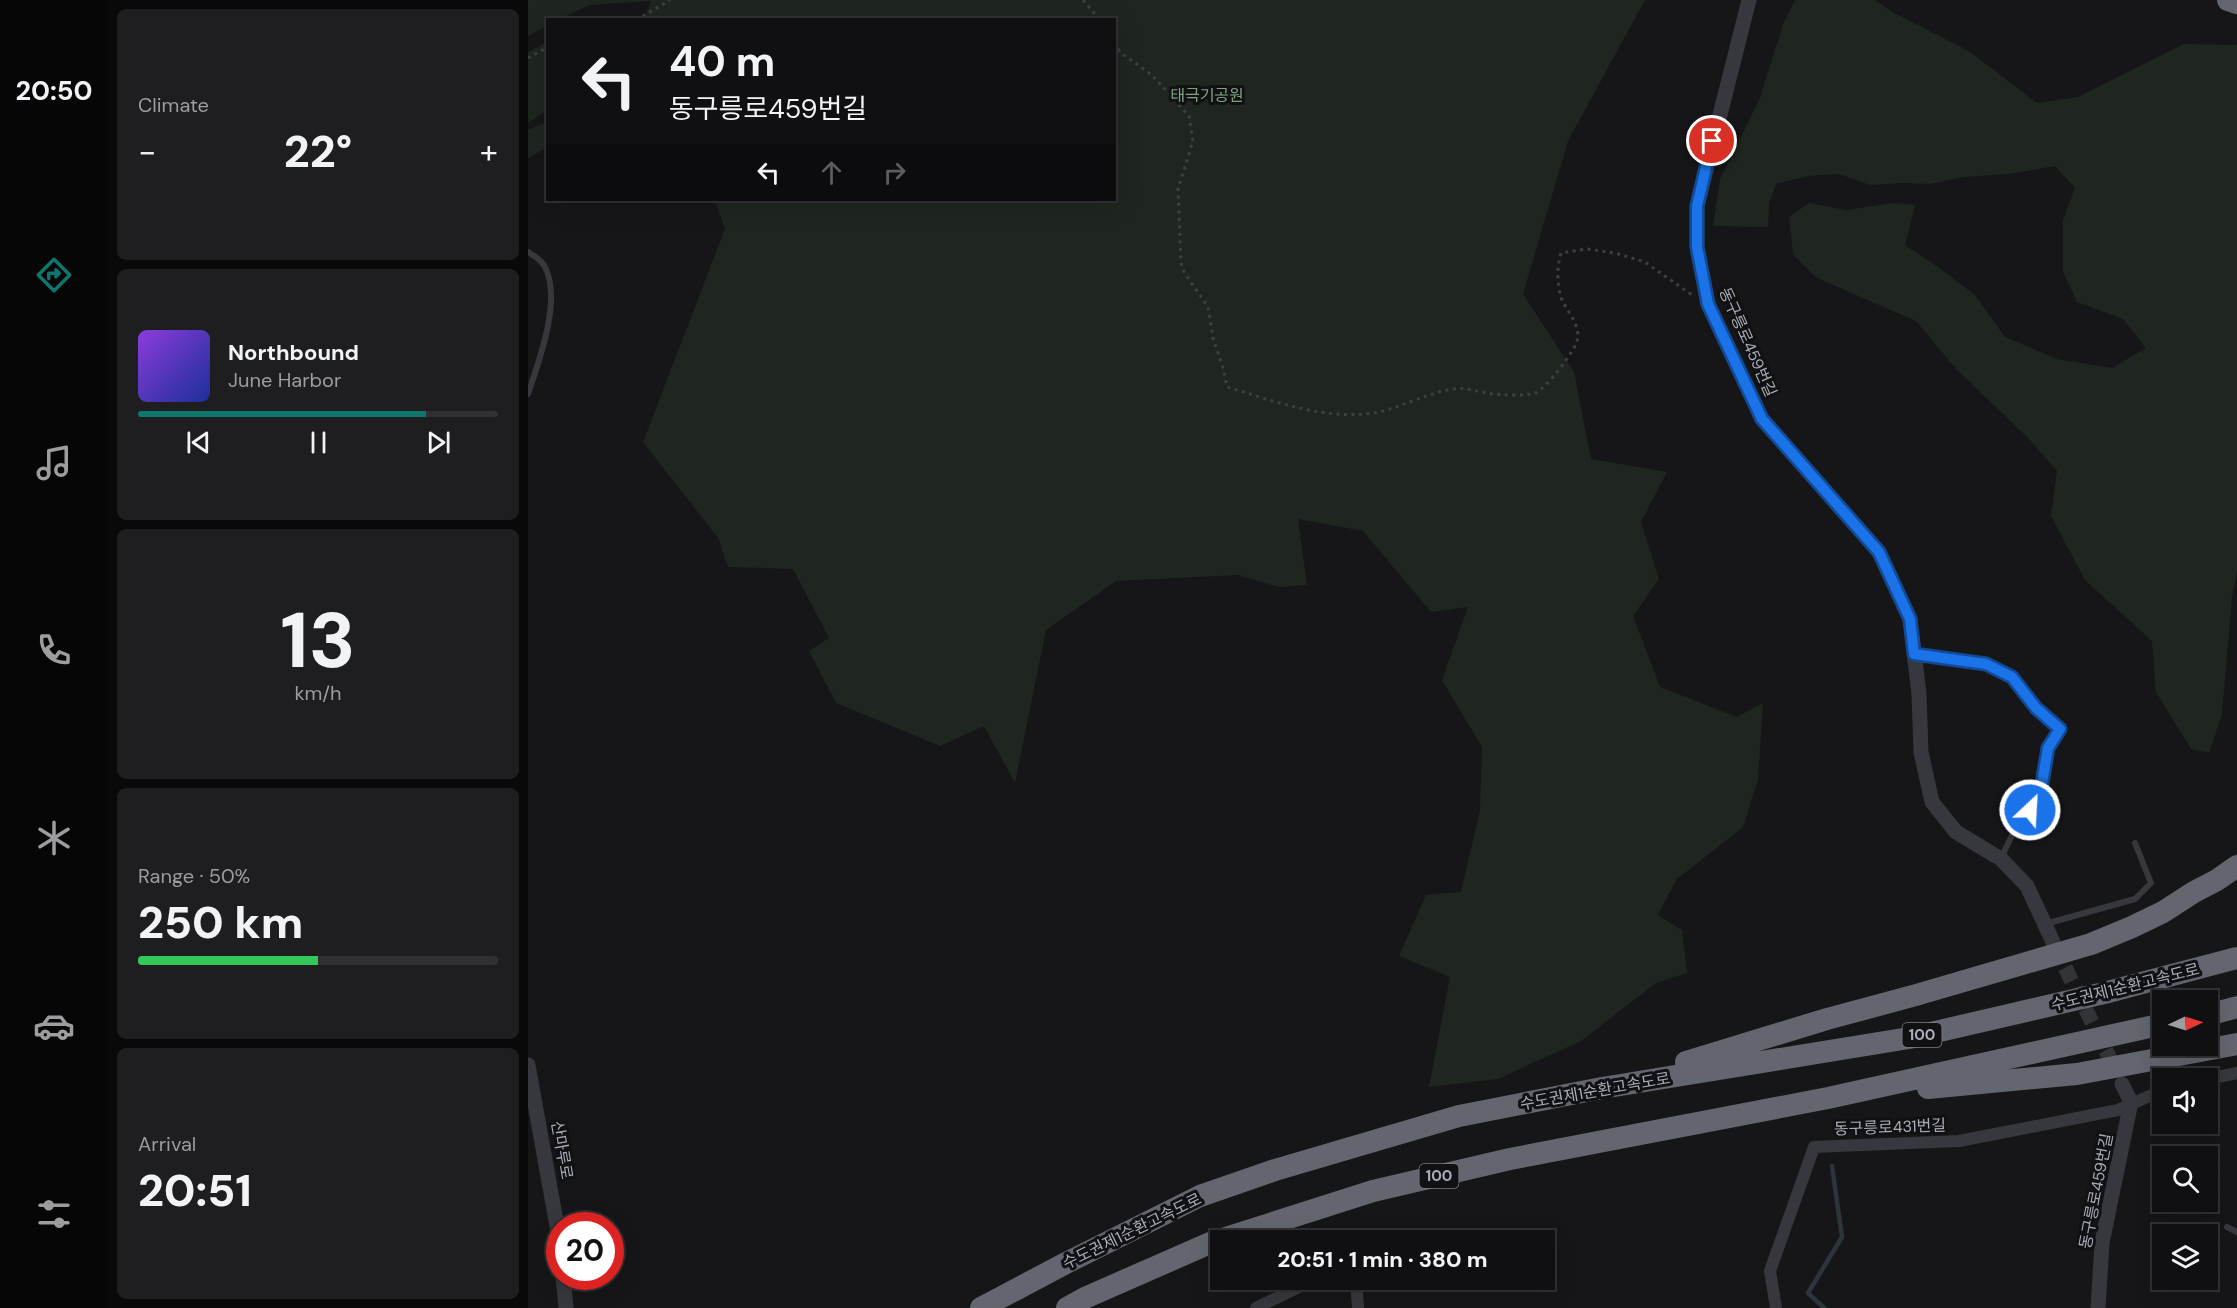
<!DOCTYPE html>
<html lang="en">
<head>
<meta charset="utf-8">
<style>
  body { margin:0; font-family:"DM Sans","Noto Sans KR",sans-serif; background:#1e1e20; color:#f1f3f6; height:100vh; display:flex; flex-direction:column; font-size:22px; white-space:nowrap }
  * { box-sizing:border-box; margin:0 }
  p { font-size:20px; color:#9c9d9f }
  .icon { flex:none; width:33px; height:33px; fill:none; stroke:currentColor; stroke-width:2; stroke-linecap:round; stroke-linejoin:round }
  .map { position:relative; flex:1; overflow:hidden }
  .panel { display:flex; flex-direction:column; gap:9px; padding:9px; background:#09090a; width:420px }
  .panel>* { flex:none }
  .top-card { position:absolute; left:18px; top:18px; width:570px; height:183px; border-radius:0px; box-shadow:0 6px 24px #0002,0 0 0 2px #303032; background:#101012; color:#f1f3f6; overflow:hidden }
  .needle { width:39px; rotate:86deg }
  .buttons { position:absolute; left:1624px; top:990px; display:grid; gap:12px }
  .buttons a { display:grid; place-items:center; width:66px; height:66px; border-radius:0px; background:#101012; box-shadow:0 6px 24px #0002,0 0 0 2px #303032; font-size:30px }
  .speed { position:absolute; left:18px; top:1212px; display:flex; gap:12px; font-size:30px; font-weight:700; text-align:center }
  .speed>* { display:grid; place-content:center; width:78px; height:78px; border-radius:50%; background:#101012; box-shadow:0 6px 24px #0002,0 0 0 2px #303032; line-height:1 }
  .speed .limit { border:9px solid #d22; background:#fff; color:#111 }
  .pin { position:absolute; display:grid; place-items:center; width:51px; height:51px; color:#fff; margin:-26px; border:3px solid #fff; border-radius:50%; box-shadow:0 2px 6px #0007 }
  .me { position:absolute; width:66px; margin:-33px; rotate:25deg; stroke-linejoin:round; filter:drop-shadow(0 0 4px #0008) }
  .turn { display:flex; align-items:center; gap:21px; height:126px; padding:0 24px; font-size:27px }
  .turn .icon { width:78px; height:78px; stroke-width:2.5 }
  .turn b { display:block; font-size:42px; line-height:51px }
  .lanes { display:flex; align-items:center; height:57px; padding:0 24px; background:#0003; justify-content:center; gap:30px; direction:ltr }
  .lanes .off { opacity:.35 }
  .big { font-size:45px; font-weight:800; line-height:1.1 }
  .panel .tile { flex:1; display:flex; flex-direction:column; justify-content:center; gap:9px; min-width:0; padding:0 21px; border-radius:9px; background:#1e1e20 }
  .panel .dial { align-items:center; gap:0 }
  .dial b { font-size:78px; line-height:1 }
  .song { display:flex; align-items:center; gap:18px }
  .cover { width:72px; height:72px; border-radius:9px; background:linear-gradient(135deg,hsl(270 70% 55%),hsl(230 70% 35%)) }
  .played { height:6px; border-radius:3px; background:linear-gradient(90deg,#0f766e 80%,#303032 80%) }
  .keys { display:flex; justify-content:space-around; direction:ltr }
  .heat { display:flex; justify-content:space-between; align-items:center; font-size:33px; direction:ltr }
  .charge { height:9px; border-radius:4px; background:linear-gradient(90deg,#34c759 50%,#303032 0) }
  .trip { position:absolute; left:682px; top:1230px; width:345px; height:60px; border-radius:0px; background:#101012; box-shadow:0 6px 24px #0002,0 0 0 2px #303032; font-weight:800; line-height:60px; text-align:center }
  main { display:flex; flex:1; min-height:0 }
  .tabs { display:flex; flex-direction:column; width:108px; justify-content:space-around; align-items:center; background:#060607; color:#9c9d9f }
  .tabs .icon { width:42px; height:42px }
  .tabs .on { color:#0f766e }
  .tabs b { font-size:27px; color:#f1f3f6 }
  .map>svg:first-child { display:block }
  .green { fill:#1e261f }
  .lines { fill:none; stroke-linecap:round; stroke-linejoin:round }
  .stream { stroke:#2c353c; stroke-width:4.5 }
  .tertiary-tunnel { stroke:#333438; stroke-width:15; stroke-dasharray:15 8; stroke-linecap:butt }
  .path { stroke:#3d3f44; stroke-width:3; stroke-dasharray:3 4.5; stroke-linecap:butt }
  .service { stroke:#37383d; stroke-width:6 }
  .minor { stroke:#37383d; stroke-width:12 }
  .tertiary { stroke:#37383d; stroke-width:15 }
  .motorway { stroke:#63666e; stroke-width:22 }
  .route-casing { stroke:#114b97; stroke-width:15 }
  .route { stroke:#1a73e8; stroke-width:10 }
  .labels { text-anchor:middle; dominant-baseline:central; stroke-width:6; stroke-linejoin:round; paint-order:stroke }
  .shield { fill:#111113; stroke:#7b7e86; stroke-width:1.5 }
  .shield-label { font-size:15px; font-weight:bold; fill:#a8adb8 }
  .park-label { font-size:16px; fill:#7fa381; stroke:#111113 }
  .street-label { font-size:16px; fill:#a8adb8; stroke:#111113 }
</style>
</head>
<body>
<main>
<nav class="tabs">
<b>20:50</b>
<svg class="icon on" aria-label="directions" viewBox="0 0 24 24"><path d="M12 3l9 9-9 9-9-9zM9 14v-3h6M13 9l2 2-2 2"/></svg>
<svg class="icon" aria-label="music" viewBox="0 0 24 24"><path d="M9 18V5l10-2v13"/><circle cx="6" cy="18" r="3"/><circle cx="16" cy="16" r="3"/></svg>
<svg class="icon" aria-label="phone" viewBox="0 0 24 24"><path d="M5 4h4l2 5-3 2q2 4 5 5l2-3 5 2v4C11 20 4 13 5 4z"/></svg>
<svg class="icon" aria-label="climate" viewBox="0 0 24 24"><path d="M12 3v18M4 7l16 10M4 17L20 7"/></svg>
<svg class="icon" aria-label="car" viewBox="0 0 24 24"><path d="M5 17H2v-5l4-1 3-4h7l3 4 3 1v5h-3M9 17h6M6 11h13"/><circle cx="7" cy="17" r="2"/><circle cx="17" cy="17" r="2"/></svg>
<svg class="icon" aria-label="filters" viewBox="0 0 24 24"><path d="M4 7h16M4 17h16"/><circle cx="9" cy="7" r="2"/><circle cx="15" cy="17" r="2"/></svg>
</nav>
<section class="panel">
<div class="tile"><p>Climate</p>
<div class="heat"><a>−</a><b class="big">22°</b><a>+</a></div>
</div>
<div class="tile">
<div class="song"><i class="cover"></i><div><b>Northbound</b><p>June Harbor</p></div></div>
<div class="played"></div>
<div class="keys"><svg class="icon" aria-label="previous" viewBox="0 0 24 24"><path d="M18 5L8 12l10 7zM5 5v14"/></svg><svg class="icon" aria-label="pause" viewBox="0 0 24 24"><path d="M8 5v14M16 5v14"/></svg><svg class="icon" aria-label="next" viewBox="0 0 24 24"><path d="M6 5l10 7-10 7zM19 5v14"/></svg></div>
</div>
<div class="tile dial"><b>13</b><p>km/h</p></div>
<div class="tile"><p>Range · 50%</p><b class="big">250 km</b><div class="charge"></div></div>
<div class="tile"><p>Arrival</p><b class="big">20:51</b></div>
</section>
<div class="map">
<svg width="1709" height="1308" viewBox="0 0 1709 1308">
  <rect width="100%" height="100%" fill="#161618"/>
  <path class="green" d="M 0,0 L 1117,0 L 1040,141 L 995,294 L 1046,372 L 1063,459 L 1139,472 L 1113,522 L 1131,579 L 1105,616 L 1132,687 L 1209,717 L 1235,703 L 1230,780 L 1215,827 L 1148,880 L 1130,915 L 1154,930 L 1159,973 L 1128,983 L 1053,1041 L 970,1079 L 901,1087 L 922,977 L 871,956 L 898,895 L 933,892 L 952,810 L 954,747 L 914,680 L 940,607 L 903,612 L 835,531 L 770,519 L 779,585 L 750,587 L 710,575 L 588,581 L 518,630 L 487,783 L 456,726 L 412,746 L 308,703 L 281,651 L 301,638 L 265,569 L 200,567 L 190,538 L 115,442 L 197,229 L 187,200 L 586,200 L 586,20 L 116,19 L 123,1 L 61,5 L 32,19 L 20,20 L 19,26 L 0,36 Z
    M 1267,0 L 1347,0 L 1366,13 L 1441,51 L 1509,103 L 1550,97 L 1656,44 L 1709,45 L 1709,571 L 1704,597 L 1694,714 L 1681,753 L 1663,749 L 1628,692 L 1624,641 L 1557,580 L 1523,516 L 1529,471 L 1500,438 L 1428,369 L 1388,321 L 1289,278 L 1265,254 L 1261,217 L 1281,203 L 1318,210 L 1365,203 L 1387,205 L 1377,245 L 1410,267 L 1447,295 L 1477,337 L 1529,359 L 1584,368 L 1618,348 L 1595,319 L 1549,302 L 1535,272 L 1535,220 L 1547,188 L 1527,166 L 1480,174 L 1435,177 L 1402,184 L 1374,183 L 1342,185 L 1311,174 L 1279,176 L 1248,184 L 1241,203 L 1240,227 L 1185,226 L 1192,179 L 1231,100 L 1256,22 Z
    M 19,42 L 19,110 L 0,123 L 0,52 Z
    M 19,122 L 19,148 L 0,158 L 0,130 Z"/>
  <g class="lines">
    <path class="stream" d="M 1296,1308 L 1280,1293 L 1314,1237 L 1304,1166"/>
    <path class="tertiary-tunnel" d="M 1527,947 L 1589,1073"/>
    <path class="path" d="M 555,0 L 572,20
      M 93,20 L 110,19 L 142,0
      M 586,43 L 593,53 L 624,75 L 661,116 L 665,141 L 650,189 L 653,263 L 656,272 L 680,307 L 685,338 L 695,368 L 699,387 C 747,401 799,422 851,412 C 876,406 900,393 925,389 C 940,387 952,393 966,394 C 975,395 999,396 1007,393 C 1018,389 1043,355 1048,344 C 1056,326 1036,310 1032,294 C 1029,279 1029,267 1033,253 L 1059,249 L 1087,253 L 1117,262 L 1164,295
      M 0,58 L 20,47"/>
    <path class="service" d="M 0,252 C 5,255 15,262 17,267 C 34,300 11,361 0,394
      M 1387,654 L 1458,665 L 1484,677 L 1508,708 L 1532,729 L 1520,748 L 1511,801 L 1492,819 L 1473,858
      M 1517,924 L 1607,899 L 1623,883 L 1607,843
      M 1699,1227 L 1709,1232"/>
    <path class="minor" d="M 1680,1079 L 1709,1073
      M 828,1280 L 830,1308
      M 728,1308 L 785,1280
      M 1248,1308 L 1242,1271 L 1286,1147 L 1431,1141 L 1590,1110 L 1635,1090"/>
    <path class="tertiary" d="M 1221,0 L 1169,206 L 1169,247 L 1180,304 L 1234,419 L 1351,552 L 1382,619 L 1391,694 L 1393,752 L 1404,802 L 1428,832 L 1473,859 L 1499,886 L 1525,942
      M 0,1065 L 32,1243
      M 35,1276 L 38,1308
      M 1570,1308 L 1574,1243 L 1603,1102 L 1594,1084"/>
    <path class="motorway" d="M 1700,0 L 1709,3
      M 1680,1015 L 1709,1007
      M 1158,1062 L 1299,1019 L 1388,995 L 1563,944 L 1604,927 L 1635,912 L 1666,892 L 1689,880 L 1709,866
      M 1400,1088 L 1549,1074 L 1709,1044
      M 453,1308 L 538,1263 L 672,1196 L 747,1170 L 931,1116 L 1074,1088 L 1381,1038 L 1576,993 L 1709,958
      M 539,1308 L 559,1297 L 682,1243 L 845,1191 L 982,1159 L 1300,1098 L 1635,1024"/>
  </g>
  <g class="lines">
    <defs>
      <path id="route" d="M 1184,141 L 1169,206 L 1169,247 L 1180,304 L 1234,419 L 1351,552 L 1382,619 L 1386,654 L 1458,664 L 1484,677 L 1508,708 L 1532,729 L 1520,748 L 1511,801 L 1502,810"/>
    </defs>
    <use href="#route" class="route-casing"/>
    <use href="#route" class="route"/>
  </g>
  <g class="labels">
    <g class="shield">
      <rect x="1374.5" y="1023" width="39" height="24" rx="4.5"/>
      <rect x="891.5" y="1164" width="39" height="24" rx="4.5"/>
    </g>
    <g class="shield-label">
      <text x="1394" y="1035">100</text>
      <text x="911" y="1176">100</text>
    </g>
    <g class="park-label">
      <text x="679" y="95">태극기공원</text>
    </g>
    <g class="street-label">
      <text transform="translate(1220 342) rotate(66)">동구릉로459번길</text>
      <text transform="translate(1597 987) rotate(-14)">수도권제1순환고속도로</text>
      <text transform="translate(1067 1091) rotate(-10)">수도권제1순환고속도로</text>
      <text transform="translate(1362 1127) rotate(-2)">동구릉로431번길</text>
      <text transform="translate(34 1150) rotate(80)">산마루로</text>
      <text transform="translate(1568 1191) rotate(-79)">동구릉로459번길</text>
      <text transform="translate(604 1231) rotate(-26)">수도권제1순환고속도로</text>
    </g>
  </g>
</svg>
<div class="buttons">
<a><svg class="needle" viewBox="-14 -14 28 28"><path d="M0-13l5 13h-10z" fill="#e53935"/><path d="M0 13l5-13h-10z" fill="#9c9d9f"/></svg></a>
<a><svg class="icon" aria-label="sound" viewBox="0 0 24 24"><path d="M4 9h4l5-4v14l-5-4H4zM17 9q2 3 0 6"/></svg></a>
<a><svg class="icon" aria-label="search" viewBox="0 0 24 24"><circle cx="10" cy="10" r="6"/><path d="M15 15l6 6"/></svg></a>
<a><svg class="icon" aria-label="layers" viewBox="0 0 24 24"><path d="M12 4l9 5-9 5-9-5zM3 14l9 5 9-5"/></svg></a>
</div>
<div class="speed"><div class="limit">20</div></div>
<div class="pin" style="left:1184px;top:141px;background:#d93025"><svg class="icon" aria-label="arrive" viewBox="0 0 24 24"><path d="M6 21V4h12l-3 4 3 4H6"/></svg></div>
<svg class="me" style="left:1502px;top:810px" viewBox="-20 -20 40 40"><circle r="17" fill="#1a73e8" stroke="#fff" stroke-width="3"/><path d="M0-11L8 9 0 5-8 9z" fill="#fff"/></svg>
<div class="trip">20:51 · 1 min · 380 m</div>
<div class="top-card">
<div class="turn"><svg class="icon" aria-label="left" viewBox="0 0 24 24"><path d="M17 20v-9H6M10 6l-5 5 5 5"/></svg><div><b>40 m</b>동구릉로459번길</div></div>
<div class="lanes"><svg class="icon" aria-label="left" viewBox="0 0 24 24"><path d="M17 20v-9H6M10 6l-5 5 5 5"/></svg><svg class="icon off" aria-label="ahead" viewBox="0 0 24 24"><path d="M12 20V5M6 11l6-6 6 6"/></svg><svg class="icon off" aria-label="right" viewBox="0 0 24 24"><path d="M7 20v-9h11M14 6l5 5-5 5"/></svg></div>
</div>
</div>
</main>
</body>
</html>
